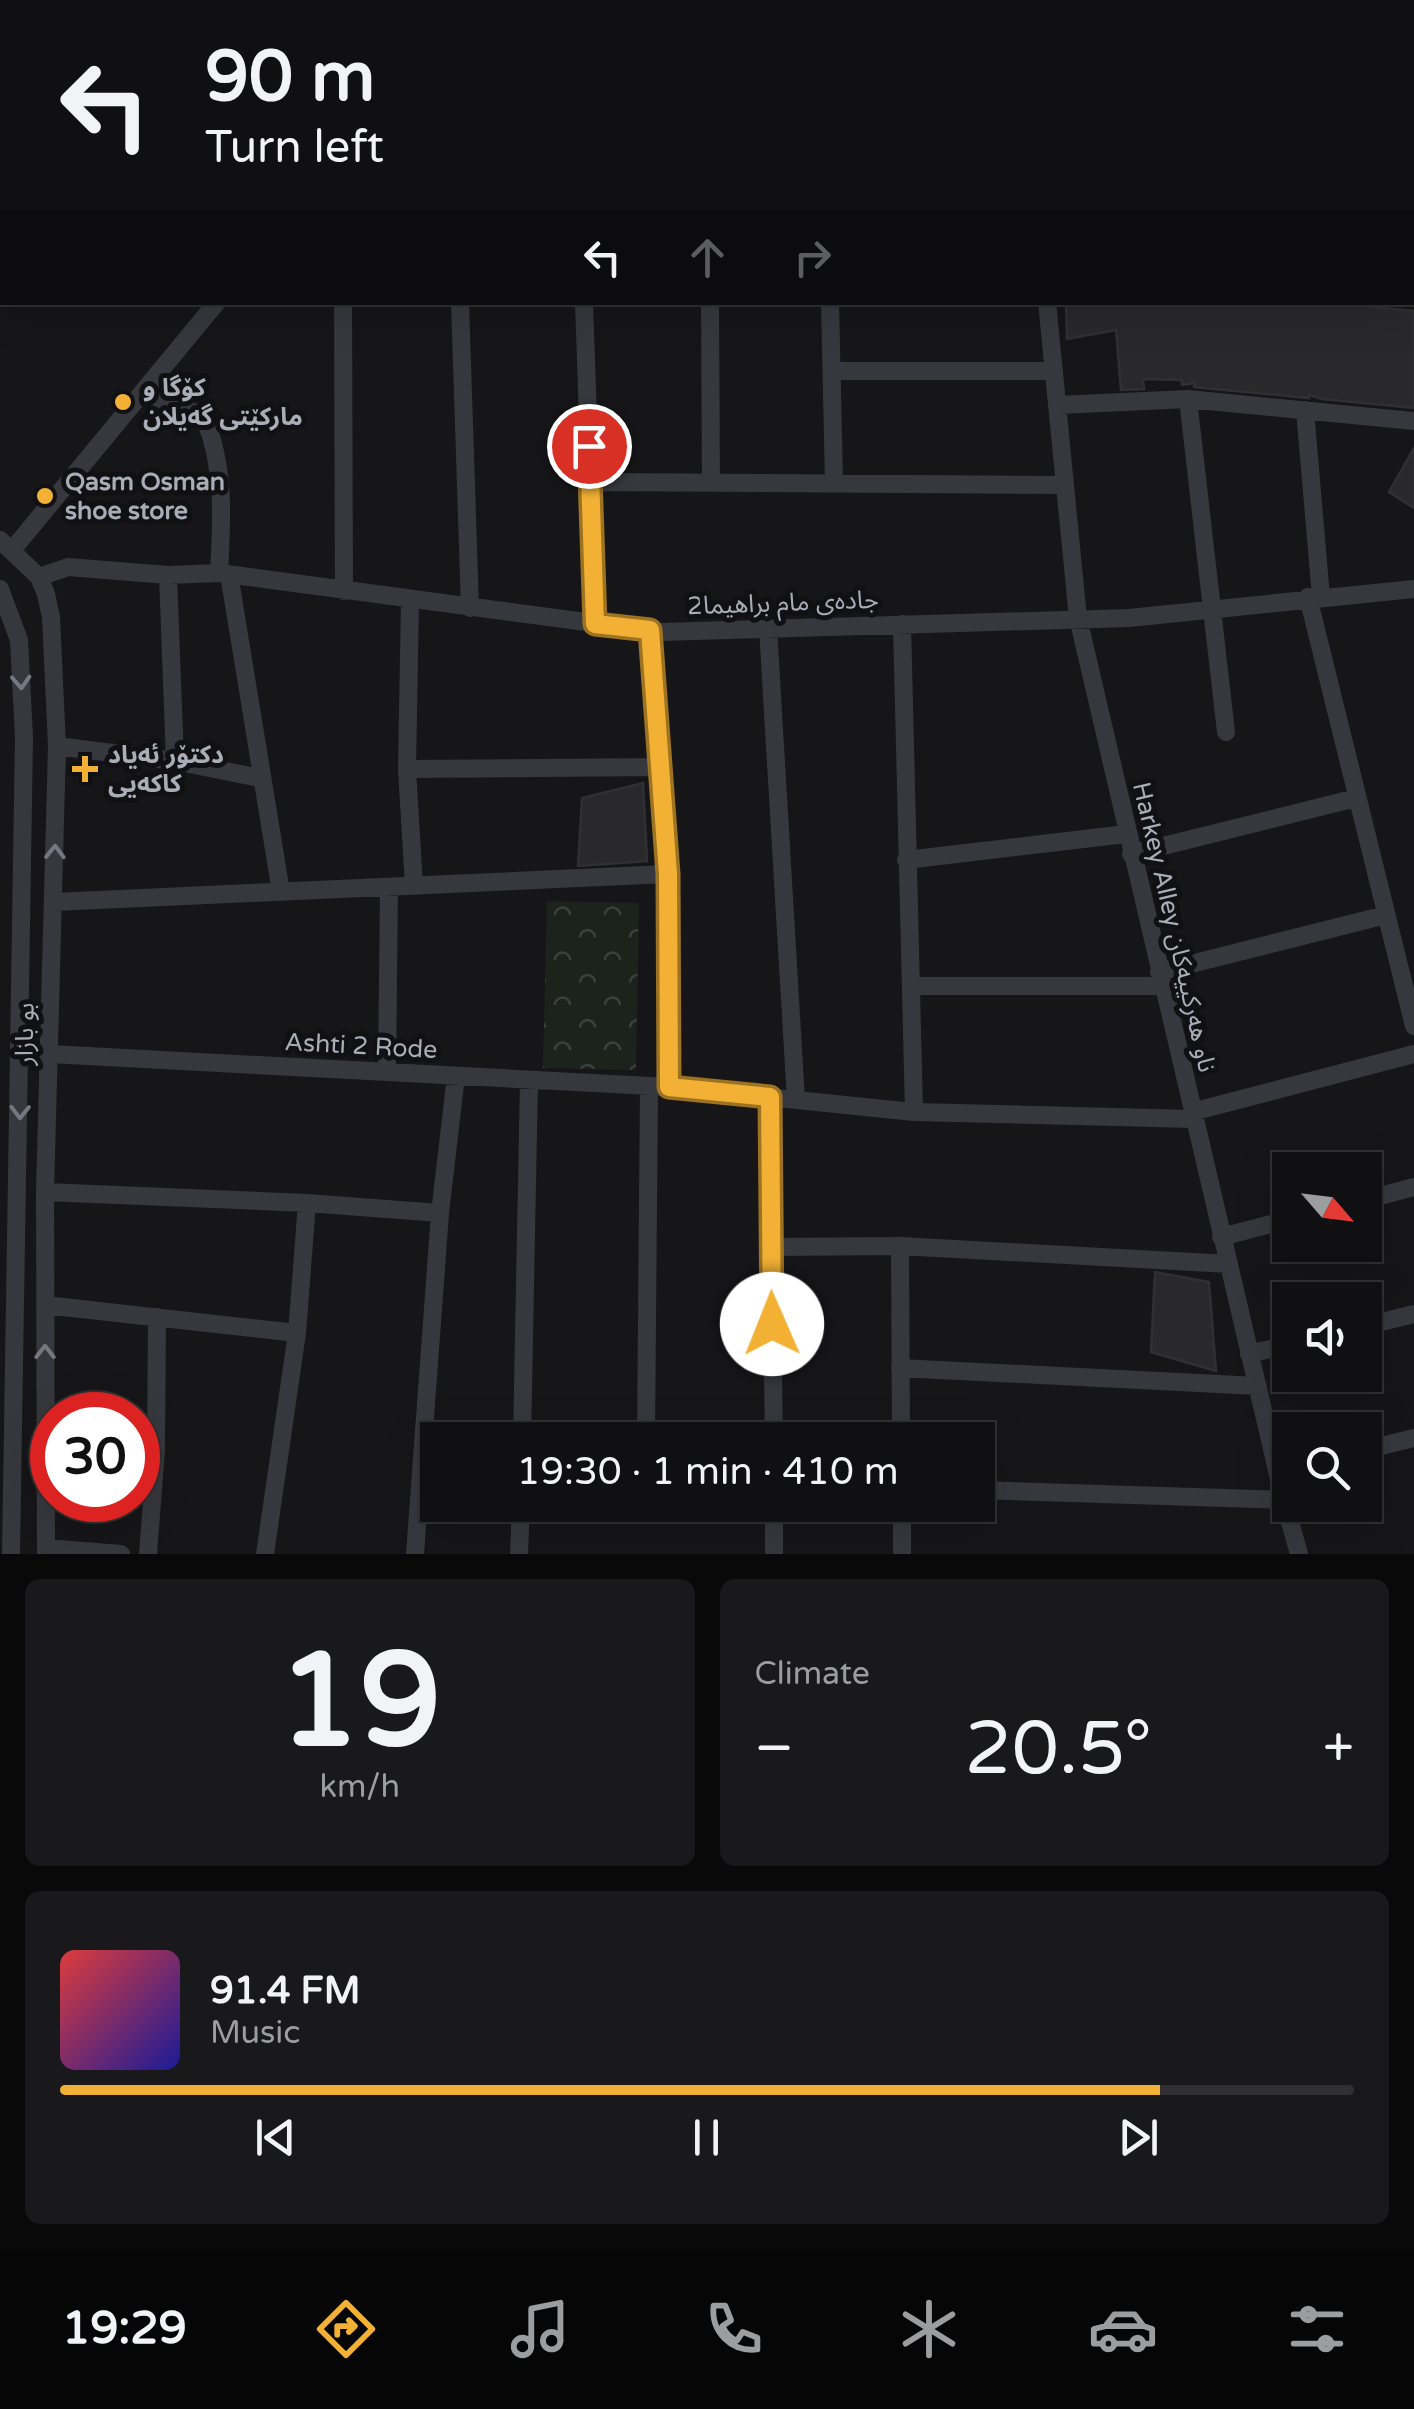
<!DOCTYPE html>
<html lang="en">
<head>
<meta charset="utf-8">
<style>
  body { margin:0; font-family:"Varela Round","Noto Sans Arabic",sans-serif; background:#19191b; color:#f1f3f6; height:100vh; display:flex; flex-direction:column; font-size:38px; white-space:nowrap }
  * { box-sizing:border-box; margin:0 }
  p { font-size:32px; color:#9c9d9f }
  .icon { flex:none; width:55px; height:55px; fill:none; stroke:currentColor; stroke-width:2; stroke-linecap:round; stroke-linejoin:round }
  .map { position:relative; height:1554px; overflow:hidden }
  .panel { display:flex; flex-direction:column; gap:25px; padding:25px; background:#09090a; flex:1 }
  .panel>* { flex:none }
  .banner { position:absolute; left:0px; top:0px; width:1415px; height:305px; box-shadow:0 10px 40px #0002,0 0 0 2px #303032; background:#101012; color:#f1f3f6; overflow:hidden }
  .needle { width:65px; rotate:118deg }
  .buttons { position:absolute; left:1272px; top:1152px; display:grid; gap:20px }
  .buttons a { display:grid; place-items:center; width:110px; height:110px; border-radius:0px; background:#101012; box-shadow:0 10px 40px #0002,0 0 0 2px #303032; font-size:50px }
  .speed { position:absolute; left:30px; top:1392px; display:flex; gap:20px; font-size:50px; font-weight:700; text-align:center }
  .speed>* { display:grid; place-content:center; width:130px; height:130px; border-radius:50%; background:#101012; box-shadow:0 10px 40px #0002,0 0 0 2px #303032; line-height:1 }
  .speed .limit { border:15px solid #d22; background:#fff; color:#111 }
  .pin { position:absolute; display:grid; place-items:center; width:85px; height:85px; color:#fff; margin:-42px; border:5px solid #fff; border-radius:50%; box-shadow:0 2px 10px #0007 }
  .me { position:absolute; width:110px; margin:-55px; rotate:359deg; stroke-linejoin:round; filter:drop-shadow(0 0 8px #0008) }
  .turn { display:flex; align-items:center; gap:35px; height:210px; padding:0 40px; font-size:45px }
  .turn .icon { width:130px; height:130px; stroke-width:2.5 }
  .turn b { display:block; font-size:70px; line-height:85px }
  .lanes { display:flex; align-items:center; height:95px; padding:0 40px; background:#0003; justify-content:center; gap:50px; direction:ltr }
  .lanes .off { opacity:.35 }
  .big { font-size:75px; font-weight:600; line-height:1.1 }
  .panel .card { flex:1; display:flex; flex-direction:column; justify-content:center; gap:15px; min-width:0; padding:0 35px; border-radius:15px; background:#19191b }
  .panel .dial { align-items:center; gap:0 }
  .dial b { font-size:130px; line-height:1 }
  .song { display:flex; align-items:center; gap:30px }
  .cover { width:120px; height:120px; border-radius:15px; background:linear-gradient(135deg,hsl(0 70% 55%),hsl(240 70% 35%)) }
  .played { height:10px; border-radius:5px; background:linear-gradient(90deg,#f2b134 85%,#303032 85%) }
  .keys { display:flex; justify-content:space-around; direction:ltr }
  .heat { display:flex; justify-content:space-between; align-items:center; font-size:55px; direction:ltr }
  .panel .tiles { flex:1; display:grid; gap:25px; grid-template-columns:1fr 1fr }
  .card:last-child { grid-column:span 2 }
  .trip { position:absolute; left:420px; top:1422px; width:575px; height:100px; border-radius:0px; background:#101012; box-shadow:0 10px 40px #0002,0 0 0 2px #303032; font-weight:600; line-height:100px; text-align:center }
  .dock { display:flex; height:160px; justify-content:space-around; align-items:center; background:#060607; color:#9c9d9f }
  .dock .icon { width:70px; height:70px }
  .dock .current { color:#f2b134 }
  .dock b { font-size:45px; color:#f1f3f6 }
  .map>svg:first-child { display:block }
  .park { fill:url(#park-crowns) }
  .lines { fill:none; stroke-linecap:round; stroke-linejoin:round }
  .stream { stroke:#2c353c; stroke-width:5 }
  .building { fill:#29292c; stroke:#303034; stroke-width:2.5 }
  .minor { stroke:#37383d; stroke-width:18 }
  .oneway { stroke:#757881 }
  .route-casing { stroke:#9d7322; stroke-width:25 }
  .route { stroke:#f2b134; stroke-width:18 }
  .poi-dot { fill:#f2b134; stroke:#111113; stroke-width:4 }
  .labels { text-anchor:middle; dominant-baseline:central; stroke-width:10; stroke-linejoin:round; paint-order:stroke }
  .poi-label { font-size:25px; font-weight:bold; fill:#a8adb8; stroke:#111113; text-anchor:start }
  .street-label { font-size:25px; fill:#a8adb8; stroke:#111113 }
</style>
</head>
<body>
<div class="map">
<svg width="1414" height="1554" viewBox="0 0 1414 1554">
  <defs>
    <pattern id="park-crowns" width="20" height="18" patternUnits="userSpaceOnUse" patternTransform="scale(2.5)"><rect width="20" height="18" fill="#1c231d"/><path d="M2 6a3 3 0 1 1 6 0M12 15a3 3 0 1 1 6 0" fill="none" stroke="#3a403c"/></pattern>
  </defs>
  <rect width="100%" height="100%" fill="#161618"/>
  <path class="park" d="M 547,901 L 639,903 L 636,1070 L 543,1068 Z"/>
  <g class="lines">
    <path class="stream" d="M 226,2 L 228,0
      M 0,153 L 2,153"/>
  </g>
  <path class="building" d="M 1066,302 L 1326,302 L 1414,311 L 1414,408 L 1322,399 L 1309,395 L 1309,398 L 1194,387 L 1194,383 L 1182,385 L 1182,380 L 1143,379 L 1144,389 L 1121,390 L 1116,330 L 1067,339 Z
    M 1414,448 L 1414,508 L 1389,492 Z
    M 643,783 L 647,861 L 578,866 L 582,798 Z
    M 1155,1272 L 1209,1282 L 1216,1371 L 1151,1352 Z"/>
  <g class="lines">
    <path class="minor" d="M 693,0 L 693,2
      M 873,0 L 873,2
      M 992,0 L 992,2
      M 1167,0 L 1168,2
      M 1323,0 L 1323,2
      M 458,2 L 460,0
      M 1412,249 L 1414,249
      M 0,273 L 2,269
      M 343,302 L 344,591
      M 460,302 L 470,608
      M 584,302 L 595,624
      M 710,302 L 711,483
      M 830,302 L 834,483
      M 1047,302 L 1078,618 L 1284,1500 L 1299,1554
      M 832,371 L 1054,371
      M 141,394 L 177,403 L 205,419 C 225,469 222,520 219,573
      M 1058,405 L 1188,399
      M 1305,410 L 1321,597
      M 590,482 L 1064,485
      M 0,540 L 39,577 L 46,594 L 51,617 L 57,746 L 45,1192 L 46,1554
      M 13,549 L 217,302
      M 229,574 L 281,892
      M 168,575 L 175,761
      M 39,577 L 68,567 L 168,575 L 219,573 L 661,632 L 1129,618 L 1414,589
      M 0,589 L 19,640 L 24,737 L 11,1554
      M 1308,597 L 1414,1026
      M 410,600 L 407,769 L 414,886
      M 902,624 L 914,1112
      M 768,628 L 796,1100
      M 650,630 L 668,874 L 669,1087
      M 1226,732 L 1188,399 L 1414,421
      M 57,746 L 175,761 L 260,778
      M 407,769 L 661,767
      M 1131,854 L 1356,798
      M 906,860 L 1126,834
      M 54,902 L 668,874
      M 1159,972 L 1386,915
      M 911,986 L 1162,986
      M 50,1054 L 669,1087 L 914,1112 L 1193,1119
      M 387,1072 L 389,887
      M 769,1097 L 774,1440
      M 1192,1112 L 1414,1054
      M 45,1192 L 307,1203 L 440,1213
      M 1365,1200 L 1414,1187
      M 1221,1237 L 1290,1219
      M 900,1246 L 901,1440
      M 771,1247 L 900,1246 L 1229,1264
      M 45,1305 L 297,1333
      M 1365,1326 L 1414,1314
      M 1249,1354 L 1290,1344
      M 900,1368 L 1258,1386
      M 522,1440 L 529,1080
      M 646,1440 L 649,1086
      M 1365,1450 L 1414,1438
      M 978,1490 L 1284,1500
      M 902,1505 L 902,1554
      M 46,1548 L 121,1554
      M 148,1554 L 156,1450 L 157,1317
      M 265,1554 L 297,1333 L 307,1203
      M 415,1554 L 440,1213 L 456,1076
      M 519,1554 L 521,1505
      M 774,1554 L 774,1505"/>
  </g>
  <defs><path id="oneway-chevron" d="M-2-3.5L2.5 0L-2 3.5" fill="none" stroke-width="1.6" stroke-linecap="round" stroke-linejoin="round" transform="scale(2.5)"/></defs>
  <g class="oneway">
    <use href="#oneway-chevron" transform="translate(21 682) rotate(87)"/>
    <use href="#oneway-chevron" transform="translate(55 852) rotate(-89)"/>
    <use href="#oneway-chevron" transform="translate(20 1112) rotate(91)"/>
    <use href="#oneway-chevron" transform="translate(45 1352) rotate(-90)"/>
  </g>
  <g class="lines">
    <defs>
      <path id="route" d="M 589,446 L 595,624 L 650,630 L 668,874 L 669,1087 L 770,1097 L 772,1324"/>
    </defs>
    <use href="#route" class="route-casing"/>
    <use href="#route" class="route"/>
  </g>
  <g class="poi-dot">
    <circle cx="123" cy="402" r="10"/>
    <circle cx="45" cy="496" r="10"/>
    <path d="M80 754h10v10h10v10h-10v10h-10v-10h-10v-10h10z"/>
  </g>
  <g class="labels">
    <g class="poi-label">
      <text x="143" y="388">کۆگا و<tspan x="143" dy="29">مارکێتی گەیلان</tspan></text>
      <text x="65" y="482">Qasm Osman<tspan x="65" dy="29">shoe store</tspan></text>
      <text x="108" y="755">دکتۆر ئەیاد<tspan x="108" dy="29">کاکەیی</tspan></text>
    </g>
    <g class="street-label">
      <text transform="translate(783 603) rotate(-2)">جادەی مام براهیما2</text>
      <text transform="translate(1174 927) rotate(77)">Harkey Alley ناو هەركييەكان</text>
      <text transform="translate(25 1034) rotate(-89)">بو بازار</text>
      <text transform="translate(361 1046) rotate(3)">Ashti 2 Rode</text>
    </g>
  </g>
</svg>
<div class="buttons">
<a><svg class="needle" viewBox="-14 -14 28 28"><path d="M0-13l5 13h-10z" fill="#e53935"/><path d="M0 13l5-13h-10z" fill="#9c9d9f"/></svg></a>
<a><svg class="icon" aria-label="sound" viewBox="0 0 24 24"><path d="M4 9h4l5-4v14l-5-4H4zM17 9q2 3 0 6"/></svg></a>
<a><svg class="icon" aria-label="search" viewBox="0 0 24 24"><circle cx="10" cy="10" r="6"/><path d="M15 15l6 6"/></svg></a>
</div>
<div class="speed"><div class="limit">30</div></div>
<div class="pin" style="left:589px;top:446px;background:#d93025"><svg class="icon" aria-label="arrive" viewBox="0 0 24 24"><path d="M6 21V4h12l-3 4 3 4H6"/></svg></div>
<svg class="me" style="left:772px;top:1324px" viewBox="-20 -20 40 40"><circle r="19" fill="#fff"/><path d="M0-13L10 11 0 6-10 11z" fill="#f2b134"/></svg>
<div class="trip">19:30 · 1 min · 410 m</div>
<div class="banner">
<div class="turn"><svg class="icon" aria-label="left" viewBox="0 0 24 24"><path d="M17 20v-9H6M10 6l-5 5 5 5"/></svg><div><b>90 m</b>Turn left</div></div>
<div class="lanes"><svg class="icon" aria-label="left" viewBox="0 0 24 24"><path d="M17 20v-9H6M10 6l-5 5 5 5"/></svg><svg class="icon off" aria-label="ahead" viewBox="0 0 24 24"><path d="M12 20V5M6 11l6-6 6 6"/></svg><svg class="icon off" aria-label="right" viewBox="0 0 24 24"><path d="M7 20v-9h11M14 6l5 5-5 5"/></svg></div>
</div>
</div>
<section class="panel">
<div class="tiles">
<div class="card dial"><b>19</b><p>km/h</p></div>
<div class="card"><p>Climate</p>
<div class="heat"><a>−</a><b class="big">20.5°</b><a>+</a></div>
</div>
<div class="card">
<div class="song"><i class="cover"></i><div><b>91.4 FM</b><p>Music</p></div></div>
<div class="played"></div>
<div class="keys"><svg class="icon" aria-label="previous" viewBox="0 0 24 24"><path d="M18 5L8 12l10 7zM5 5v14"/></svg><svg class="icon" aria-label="pause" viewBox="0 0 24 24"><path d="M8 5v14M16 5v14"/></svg><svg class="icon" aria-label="next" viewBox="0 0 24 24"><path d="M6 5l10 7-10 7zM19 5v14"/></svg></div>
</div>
</div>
</section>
<nav class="dock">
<b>19:29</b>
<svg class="icon current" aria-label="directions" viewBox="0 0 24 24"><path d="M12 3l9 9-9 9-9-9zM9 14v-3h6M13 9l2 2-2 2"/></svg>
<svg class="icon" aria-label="music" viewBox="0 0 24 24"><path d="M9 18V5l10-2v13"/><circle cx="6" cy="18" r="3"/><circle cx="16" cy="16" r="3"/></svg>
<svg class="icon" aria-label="phone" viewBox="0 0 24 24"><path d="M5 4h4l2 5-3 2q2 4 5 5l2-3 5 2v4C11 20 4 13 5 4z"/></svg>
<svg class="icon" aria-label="climate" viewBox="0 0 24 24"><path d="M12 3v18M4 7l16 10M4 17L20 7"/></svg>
<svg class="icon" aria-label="car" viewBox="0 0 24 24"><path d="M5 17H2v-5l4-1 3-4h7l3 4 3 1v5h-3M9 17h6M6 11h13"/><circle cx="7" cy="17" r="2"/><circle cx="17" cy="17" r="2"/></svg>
<svg class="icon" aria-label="filters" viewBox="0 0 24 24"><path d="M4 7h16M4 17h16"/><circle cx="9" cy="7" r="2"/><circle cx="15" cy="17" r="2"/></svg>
</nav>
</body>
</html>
